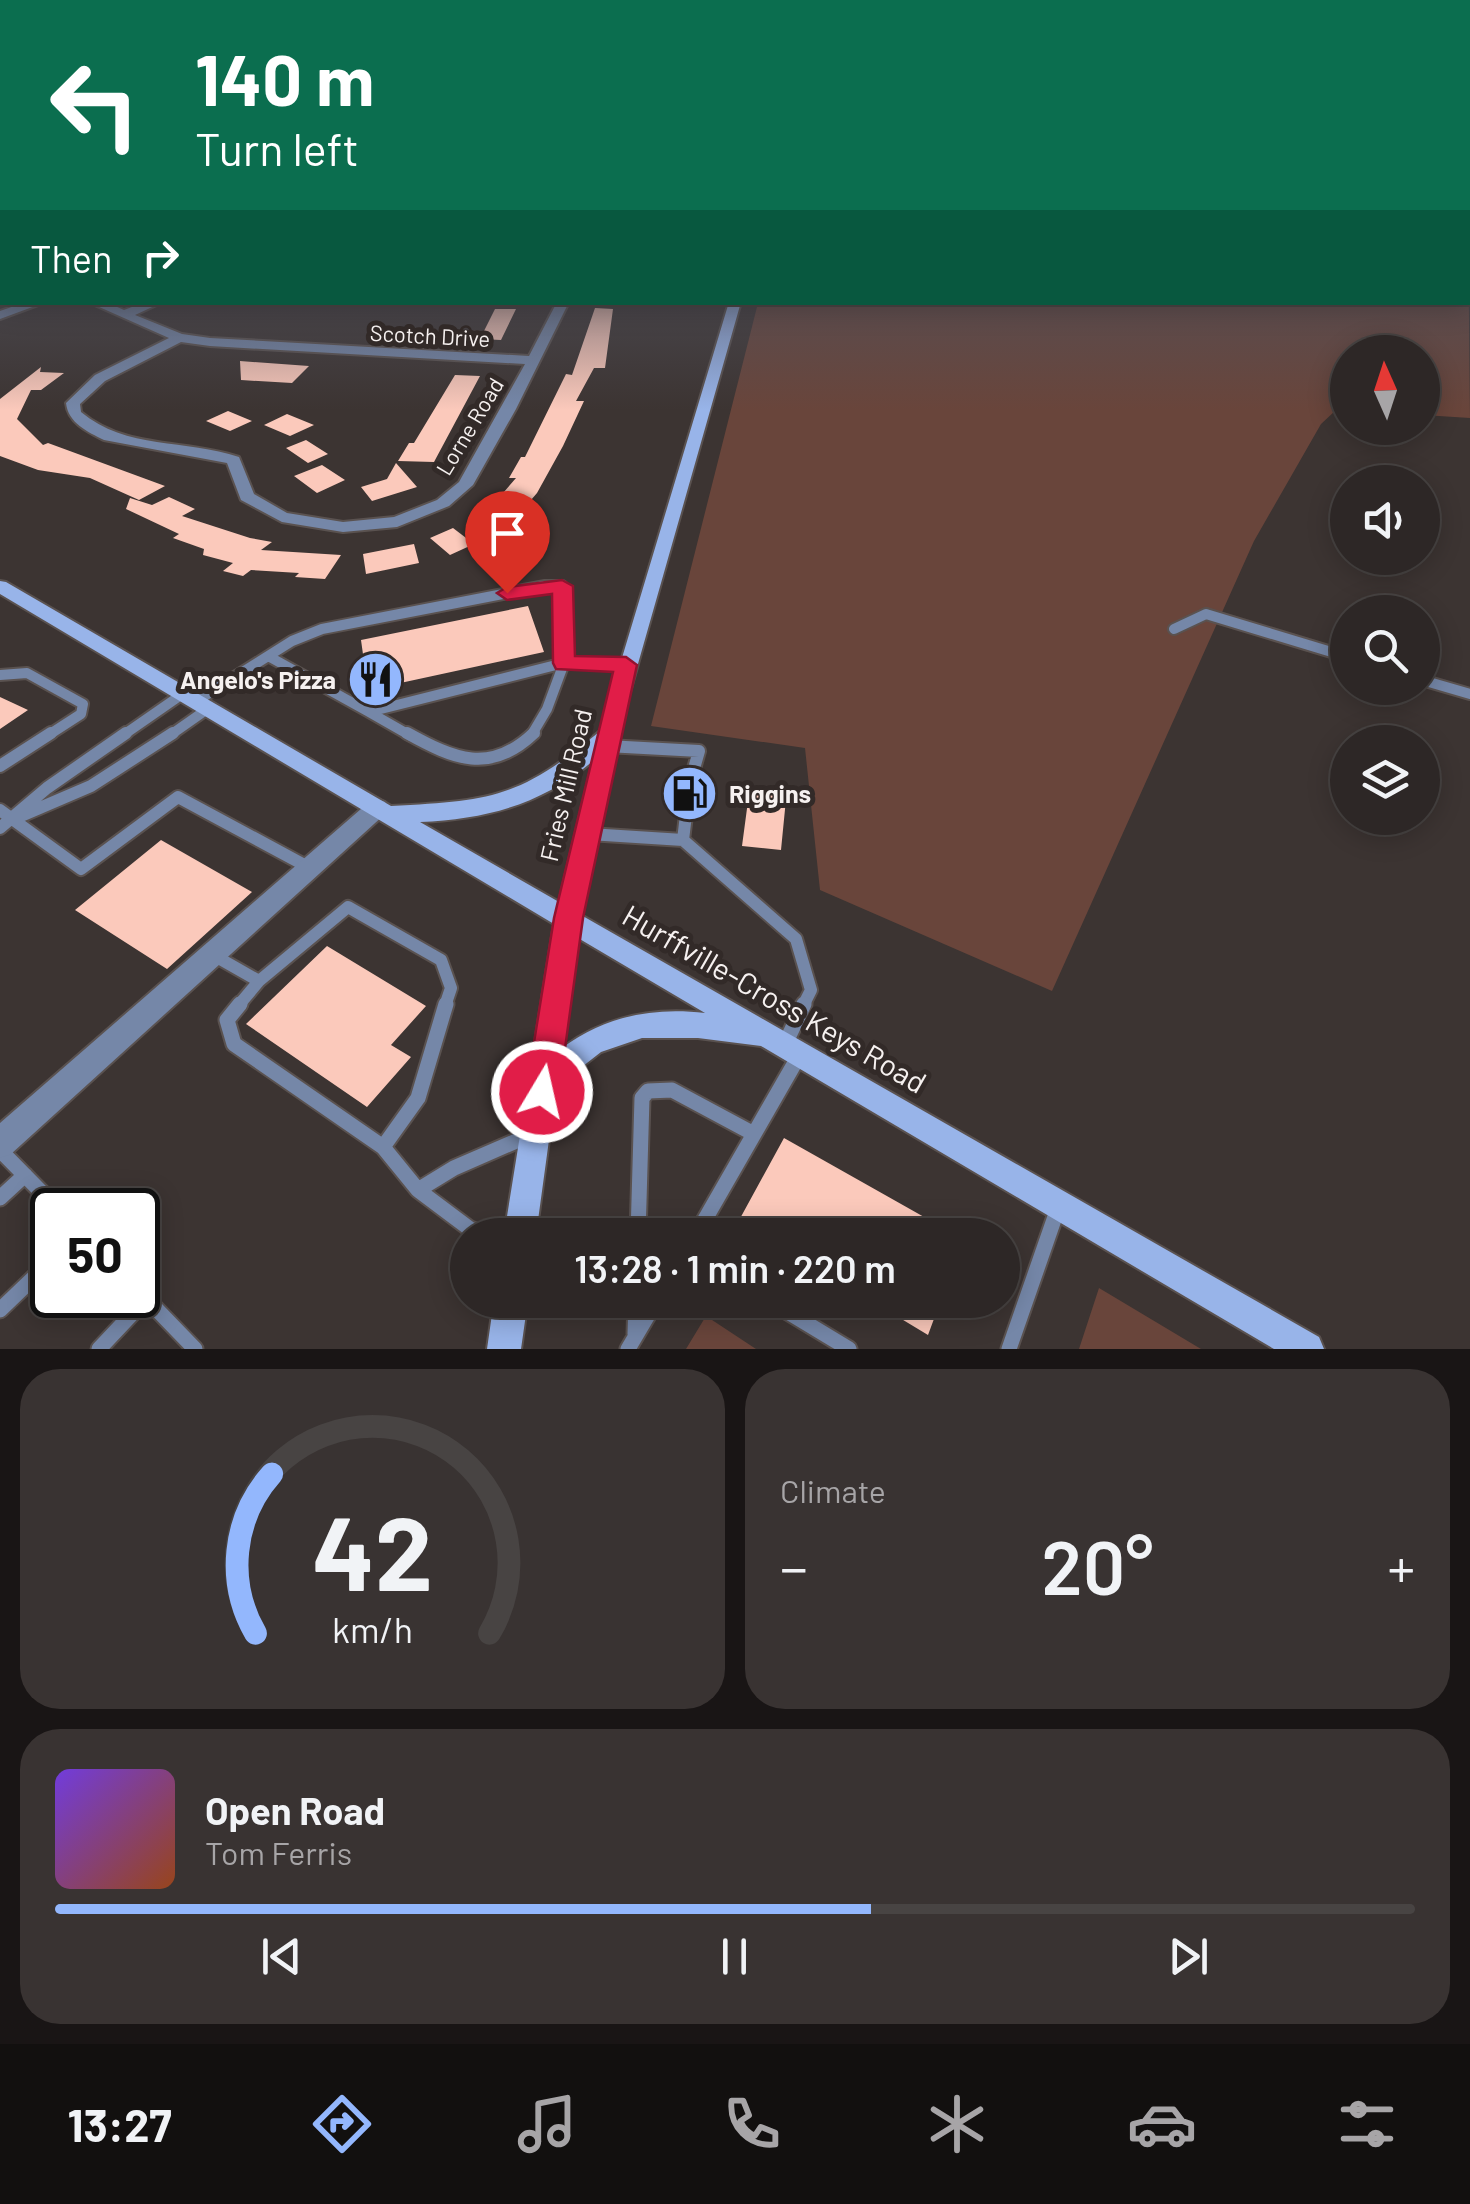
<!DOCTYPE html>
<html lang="en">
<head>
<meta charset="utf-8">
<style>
  body { margin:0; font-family:Barlow,sans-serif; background:#393332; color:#f1f3f6; height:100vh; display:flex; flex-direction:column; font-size:38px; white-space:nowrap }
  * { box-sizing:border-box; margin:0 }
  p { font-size:32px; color:#a7a5a7 }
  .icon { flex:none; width:55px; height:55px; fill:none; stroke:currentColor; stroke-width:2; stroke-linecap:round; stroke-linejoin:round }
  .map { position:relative; height:1349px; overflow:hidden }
  .side { display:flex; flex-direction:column; gap:20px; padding:20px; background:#191515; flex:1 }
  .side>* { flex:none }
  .banner { position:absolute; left:0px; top:0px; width:1470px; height:305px; box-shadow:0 5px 25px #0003,0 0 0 2px #484443; background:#0b6e4f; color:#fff; overflow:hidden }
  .needle { width:65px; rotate:357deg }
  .controls { position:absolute; left:1330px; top:335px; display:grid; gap:20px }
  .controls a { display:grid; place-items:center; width:110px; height:110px; border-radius:50%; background:#2d2726; box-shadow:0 5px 25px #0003,0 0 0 2px #484443; font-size:50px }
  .speed { position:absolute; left:30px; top:1188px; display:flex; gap:20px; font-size:50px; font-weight:700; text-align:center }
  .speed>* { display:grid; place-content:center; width:130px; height:130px; border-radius:50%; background:#2d2726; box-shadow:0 5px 25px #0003,0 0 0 2px #484443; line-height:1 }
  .speed .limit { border:5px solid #111; border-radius:15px; background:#fff; color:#111 }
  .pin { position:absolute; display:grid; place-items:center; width:85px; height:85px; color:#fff; margin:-102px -42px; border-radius:50% 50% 50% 0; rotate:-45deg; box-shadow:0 0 10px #0007 }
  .pin .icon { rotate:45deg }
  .me { position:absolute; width:110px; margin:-55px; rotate:9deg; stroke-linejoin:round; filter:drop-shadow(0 0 8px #0008) }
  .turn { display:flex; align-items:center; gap:35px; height:210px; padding:0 30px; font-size:45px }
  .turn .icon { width:130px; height:130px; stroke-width:2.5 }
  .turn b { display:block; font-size:70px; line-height:85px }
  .then { display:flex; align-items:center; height:95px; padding:0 30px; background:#0003; gap:20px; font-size:38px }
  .big { font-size:75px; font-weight:600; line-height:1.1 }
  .side .widget { flex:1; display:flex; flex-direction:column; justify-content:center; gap:15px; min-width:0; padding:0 35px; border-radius:40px; background:#393332 }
  .side .dial { align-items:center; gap:0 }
  .dial svg { height:260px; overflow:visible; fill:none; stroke:#484443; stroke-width:7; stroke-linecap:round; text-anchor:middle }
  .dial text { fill:#f1f3f6; stroke:none }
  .song { display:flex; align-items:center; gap:30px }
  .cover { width:120px; height:120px; border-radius:15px; background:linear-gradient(135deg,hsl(260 70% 55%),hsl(20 70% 35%)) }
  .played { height:10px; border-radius:5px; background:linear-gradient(90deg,#93b7fd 60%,#484443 60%) }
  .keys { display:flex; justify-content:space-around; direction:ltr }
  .heat { display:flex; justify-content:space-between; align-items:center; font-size:55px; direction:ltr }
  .side .tiles { flex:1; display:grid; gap:20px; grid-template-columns:1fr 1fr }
  .widget:last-child { grid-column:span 2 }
  .trip { position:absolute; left:450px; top:1218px; width:570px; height:100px; border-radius:50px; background:#2d2726; box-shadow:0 5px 25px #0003,0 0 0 2px #484443; font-weight:600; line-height:100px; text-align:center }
  .tabs { display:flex; height:160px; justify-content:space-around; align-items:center; background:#12100f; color:#a7a5a7 }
  .tabs .icon { width:70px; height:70px }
  .tabs .on { color:#93b7fd }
  .tabs b { font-size:45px; color:#f1f3f6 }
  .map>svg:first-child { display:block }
  .green { fill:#69453b }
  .building { fill:#fbc9bb }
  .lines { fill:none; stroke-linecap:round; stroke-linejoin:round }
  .lane-far2-casing { stroke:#5a5250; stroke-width:14 }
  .lane-far1-casing { stroke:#5a5250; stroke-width:16 }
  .lane-casing { stroke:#5a5250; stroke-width:19 }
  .street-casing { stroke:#5a5250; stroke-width:4 }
  .secondary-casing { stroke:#5a5250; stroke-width:4 }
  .lane-far2 { stroke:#7587a8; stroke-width:10 }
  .lane-far1 { stroke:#7587a8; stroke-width:12 }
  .lane { stroke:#7587a8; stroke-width:15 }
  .street { fill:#7587a8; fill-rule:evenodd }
  .secondary { fill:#98b4e9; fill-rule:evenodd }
  .route { fill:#e11d48; stroke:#92132f; stroke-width:2.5 }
  .labels { text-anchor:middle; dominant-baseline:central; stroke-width:10; stroke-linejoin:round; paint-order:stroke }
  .far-street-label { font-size:22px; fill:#f6f1f0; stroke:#322a28 }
  .poi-label { font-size:25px; font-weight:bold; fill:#f6f1f0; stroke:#322a28; text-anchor:end }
  .street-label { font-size:25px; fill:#f6f1f0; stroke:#322a28 }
  .near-street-label { font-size:30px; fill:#f6f1f0; stroke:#322a28 }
</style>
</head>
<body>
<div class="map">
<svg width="1470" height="1349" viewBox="0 0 1470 1349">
  <rect width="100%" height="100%" fill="#3c3432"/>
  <path class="green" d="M 1468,221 L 1470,418 L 1423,415 L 1422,352 L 1348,352 L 1347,411 L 1335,411 L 1321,424 L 1254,541 L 1052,991 L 820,890 L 805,748 L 651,726 L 758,303 L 961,302 L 1009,307 L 1010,302 L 1468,302 Z
    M 1099,1288 L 1201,1349 L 1079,1349 Z
    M 706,1316 L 756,1349 L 686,1349 Z"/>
  <path class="building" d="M 595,308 L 613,309 L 605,368 L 594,368 L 576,401 L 584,401 L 563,446 L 537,493 L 514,520 L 484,515 L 516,478 L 509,478 L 521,457 L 525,457 L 566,374 L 572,375 Z
    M 495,309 L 516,309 L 501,340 L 480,339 Z
    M 240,361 L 309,366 L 292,383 L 241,380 Z
    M 41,367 L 40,372 L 64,373 L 41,390 L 31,390 L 17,419 L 43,445 L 48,443 L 165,486 L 139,500 L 90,478 L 38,470 L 0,456 L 0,399 Z
    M 455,375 L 480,376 L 434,462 L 398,461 L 409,443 L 414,443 Z
    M 228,411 L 252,421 L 230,431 L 206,421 Z
    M 287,414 L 314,425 L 290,436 L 264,425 Z
    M 306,440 L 328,454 L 308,463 L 286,448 Z
    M 396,463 L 417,487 L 372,501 L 361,487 L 387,479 Z
    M 322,465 L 345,480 L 317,493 L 294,476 Z
    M 169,497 L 195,509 L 182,516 L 250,538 L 272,542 L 261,550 L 341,555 L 325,579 L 295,577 L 299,573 L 251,570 L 243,576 L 223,571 L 233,563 L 203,555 L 204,549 L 173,538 L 179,534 L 126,509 L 130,498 L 152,505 Z
    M 453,528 L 474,544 L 450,555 L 430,538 Z
    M 414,544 L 419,563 L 366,574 L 363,554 Z
    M 528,606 L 544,652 L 368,690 L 361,640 Z
    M 0,697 L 28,710 L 0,729 Z
    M 750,786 L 787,789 L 781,850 L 742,846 Z
    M 161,840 L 252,892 L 167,969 L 75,910 Z
    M 327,946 L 426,1006 L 391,1045 L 411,1057 L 367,1107 L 246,1024 Z
    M 784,1138 L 956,1235 L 731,1235 Z
    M 870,1300 L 941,1300 L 928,1335 Z"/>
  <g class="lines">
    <defs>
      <path id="lane-far2" d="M 1174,629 L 1206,614 L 1348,657
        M 268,656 L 369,712
        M 0,675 L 27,673 L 83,704 L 81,714 L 47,736
        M 1422,680 L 1470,694
        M 195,702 L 292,641 L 322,629 L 544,586 L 562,586 L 564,663 L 625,665
        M 369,712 L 411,736
        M 369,712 L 564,663 L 547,709 L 531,736
        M 122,736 L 181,695
        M 169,736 L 206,710"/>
      <path id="lane-far1" d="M 407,733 C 454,759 490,775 534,733
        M 607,746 L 699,751 L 693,772
        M 0,766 L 51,733
        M 0,810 L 81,869 L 178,797 L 308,867
        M 686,815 L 683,840 L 796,939 L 811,990 L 803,1006
        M 14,819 L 91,786 L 173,733
        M 0,828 L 47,788 L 126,733
        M 589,834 L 683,840
        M 215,956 L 259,981 L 348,907 L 441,960 L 451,988 L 445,1006
        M 238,1006 L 259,981"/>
      <path id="lane" d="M 240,1004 L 227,1020 L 234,1044 L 383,1147
        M 785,1044 L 804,1004
        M 0,1150 L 59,1210
        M 418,1190 L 383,1147 L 418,1098 L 446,1004
        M 0,1198 L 25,1175
        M 487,1235 L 470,1229 L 418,1190 L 454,1168 L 530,1135
        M 638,1235 L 642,1098 L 648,1091 L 672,1090 L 754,1134
        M 696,1235 L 800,1054
        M 138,1290 L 195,1349
        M 768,1300 L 849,1349
        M 0,1310 L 52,1260
        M 635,1334 L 636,1300
        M 99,1349 L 146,1299
        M 628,1349 L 657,1300
        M 1009,1349 L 1057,1211"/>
      <path id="street" d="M 0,258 L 2,258 L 2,265 L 0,265 Z
        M 26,302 L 46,302 L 0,319 L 0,311 Z
        M 88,302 L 106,302 L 124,310 L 145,302 L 163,302 L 135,315 L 182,334 L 210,338 L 529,356 L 557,302 L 569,302 L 516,409 L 473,485 L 449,506 L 397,527 L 343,532 L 282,522 L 241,500 L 227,463 L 104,440 C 88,432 68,423 66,403 L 95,375 L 169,338 ZM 181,342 L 210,346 L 525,364 L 459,482 L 437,500 L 394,517 L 343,522 L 287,513 L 254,494 L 239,457 C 186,439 126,450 81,412 L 80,404 L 105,381 Z
        M 377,799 L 385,802 L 388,808 L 385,814 L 11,1154 L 0,1158 L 0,1123 L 369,802 Z"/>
      <path id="secondary" d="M 729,302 L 741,302 L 628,699 L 581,915 L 1319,1337 L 1324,1349 L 1274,1349 L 761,1046 L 698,1038 L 642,1038 L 601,1052 L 578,1070 L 555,1096 L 536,1235 L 504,1235 L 554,924 L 0,594 L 0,581 L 6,582 L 391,806 C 493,801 521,797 600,731 ZM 593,761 L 559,902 L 420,822 C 486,819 541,805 593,761 ZM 578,938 L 705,1013 C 653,1007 605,1016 562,1048 Z
        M 494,1300 L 528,1300 L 521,1349 L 487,1349 Z"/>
    </defs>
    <use href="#lane-far2" class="lane-far2-casing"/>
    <use href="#lane-far1" class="lane-far1-casing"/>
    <use href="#lane" class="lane-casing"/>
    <use href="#street" class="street-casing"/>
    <use href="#secondary" class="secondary-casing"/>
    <use href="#lane-far2" class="lane-far2"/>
    <use href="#lane-far1" class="lane-far1"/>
    <use href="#lane" class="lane"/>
    <use href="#street" class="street"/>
    <use href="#secondary" class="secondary"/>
  </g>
  <linearGradient id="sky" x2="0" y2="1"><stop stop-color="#211d1c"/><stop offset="0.54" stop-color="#50505a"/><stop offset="1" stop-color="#50505a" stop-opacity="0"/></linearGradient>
  <rect width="1470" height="410" fill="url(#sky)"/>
  <path class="route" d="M 562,580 L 573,586 L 575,656 L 626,657 L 637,665 L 583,918 L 559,1092 L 554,1103 L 542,1107 L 531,1103 L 526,1092 L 554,918 L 613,672 L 556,669 L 553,663 L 552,594 L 507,600 L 497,593 L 507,587 Z"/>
  <defs>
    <symbol id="restaurant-disc" viewBox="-11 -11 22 22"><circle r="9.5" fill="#93b7fd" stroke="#322a28"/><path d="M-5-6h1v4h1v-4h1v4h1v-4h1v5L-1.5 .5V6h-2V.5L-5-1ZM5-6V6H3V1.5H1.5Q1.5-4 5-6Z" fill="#111"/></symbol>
    <symbol id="fuel-disc" viewBox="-11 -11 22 22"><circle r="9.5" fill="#93b7fd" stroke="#322a28"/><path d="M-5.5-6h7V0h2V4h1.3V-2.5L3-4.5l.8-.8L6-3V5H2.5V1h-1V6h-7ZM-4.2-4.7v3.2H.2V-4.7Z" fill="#111"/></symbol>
  </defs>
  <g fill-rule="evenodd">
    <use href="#restaurant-disc" x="344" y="648" width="63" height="63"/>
    <use href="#fuel-disc" x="658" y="762" width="63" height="63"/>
  </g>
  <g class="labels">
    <g class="far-street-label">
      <text transform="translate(430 335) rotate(3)">Scotch Drive</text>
      <text transform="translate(469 426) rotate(-59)">Lorne Road</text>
    </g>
    <g class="poi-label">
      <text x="336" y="679">Angelo's Pizza</text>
      <text x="729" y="793" text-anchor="start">Riggins</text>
    </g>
    <g class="street-label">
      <text transform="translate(565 785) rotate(-77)">Fries Mill Road</text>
    </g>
    <g class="near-street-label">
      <text transform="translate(775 998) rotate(30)">Hurffville-Cross Keys Road</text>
    </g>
  </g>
</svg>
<div class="controls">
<a><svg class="needle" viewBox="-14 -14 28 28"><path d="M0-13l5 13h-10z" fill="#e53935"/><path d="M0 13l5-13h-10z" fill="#a7a5a7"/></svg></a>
<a><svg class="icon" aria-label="sound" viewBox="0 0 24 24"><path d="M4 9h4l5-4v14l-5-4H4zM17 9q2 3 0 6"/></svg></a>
<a><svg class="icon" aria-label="search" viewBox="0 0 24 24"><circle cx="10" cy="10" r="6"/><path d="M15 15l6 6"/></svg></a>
<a><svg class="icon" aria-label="layers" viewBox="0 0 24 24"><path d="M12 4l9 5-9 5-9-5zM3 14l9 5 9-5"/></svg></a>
</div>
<div class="speed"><div class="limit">50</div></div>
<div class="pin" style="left:507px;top:593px;background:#d93025"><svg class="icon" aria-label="arrive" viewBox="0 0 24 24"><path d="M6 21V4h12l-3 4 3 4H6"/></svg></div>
<svg class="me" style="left:542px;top:1092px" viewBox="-20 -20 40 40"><circle r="17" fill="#e11d48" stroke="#fff" stroke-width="3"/><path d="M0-11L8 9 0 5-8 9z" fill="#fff"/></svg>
<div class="trip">13:28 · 1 min · 220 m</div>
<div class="banner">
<div class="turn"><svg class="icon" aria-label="left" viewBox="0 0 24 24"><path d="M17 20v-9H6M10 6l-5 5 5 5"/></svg><div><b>140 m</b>Turn left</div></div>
<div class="then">Then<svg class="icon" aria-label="right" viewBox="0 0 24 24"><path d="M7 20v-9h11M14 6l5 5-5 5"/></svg></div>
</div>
</div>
<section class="side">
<div class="tiles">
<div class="widget dial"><svg viewBox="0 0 100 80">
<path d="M14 69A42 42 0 1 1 86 69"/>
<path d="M14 69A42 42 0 0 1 19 20" stroke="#93b7fd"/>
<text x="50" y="56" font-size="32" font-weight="700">42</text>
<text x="50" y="72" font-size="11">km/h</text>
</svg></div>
<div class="widget"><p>Climate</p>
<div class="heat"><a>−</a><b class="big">20°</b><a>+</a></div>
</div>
<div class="widget">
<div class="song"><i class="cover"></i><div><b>Open Road</b><p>Tom Ferris</p></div></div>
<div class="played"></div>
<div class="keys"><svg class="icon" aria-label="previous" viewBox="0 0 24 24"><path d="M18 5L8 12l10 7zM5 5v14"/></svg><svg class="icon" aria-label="pause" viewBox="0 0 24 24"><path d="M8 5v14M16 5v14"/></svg><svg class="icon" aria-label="next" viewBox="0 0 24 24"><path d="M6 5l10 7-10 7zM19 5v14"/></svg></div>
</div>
</div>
</section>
<nav class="tabs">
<b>13:27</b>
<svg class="icon on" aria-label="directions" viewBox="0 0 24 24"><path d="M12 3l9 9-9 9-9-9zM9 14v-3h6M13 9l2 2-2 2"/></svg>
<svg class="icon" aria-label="music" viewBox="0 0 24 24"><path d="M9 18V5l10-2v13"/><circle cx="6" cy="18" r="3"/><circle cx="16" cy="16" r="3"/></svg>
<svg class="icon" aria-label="phone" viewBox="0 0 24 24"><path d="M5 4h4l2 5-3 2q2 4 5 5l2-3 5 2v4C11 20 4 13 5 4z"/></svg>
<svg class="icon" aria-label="climate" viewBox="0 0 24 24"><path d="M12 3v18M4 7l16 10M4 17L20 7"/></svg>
<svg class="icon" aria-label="car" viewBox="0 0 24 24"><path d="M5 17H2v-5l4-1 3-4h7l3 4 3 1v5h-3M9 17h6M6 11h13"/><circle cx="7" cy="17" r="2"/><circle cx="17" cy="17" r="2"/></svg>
<svg class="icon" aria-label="filters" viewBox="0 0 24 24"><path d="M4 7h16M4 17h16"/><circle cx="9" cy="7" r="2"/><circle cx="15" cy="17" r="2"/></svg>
</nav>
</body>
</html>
